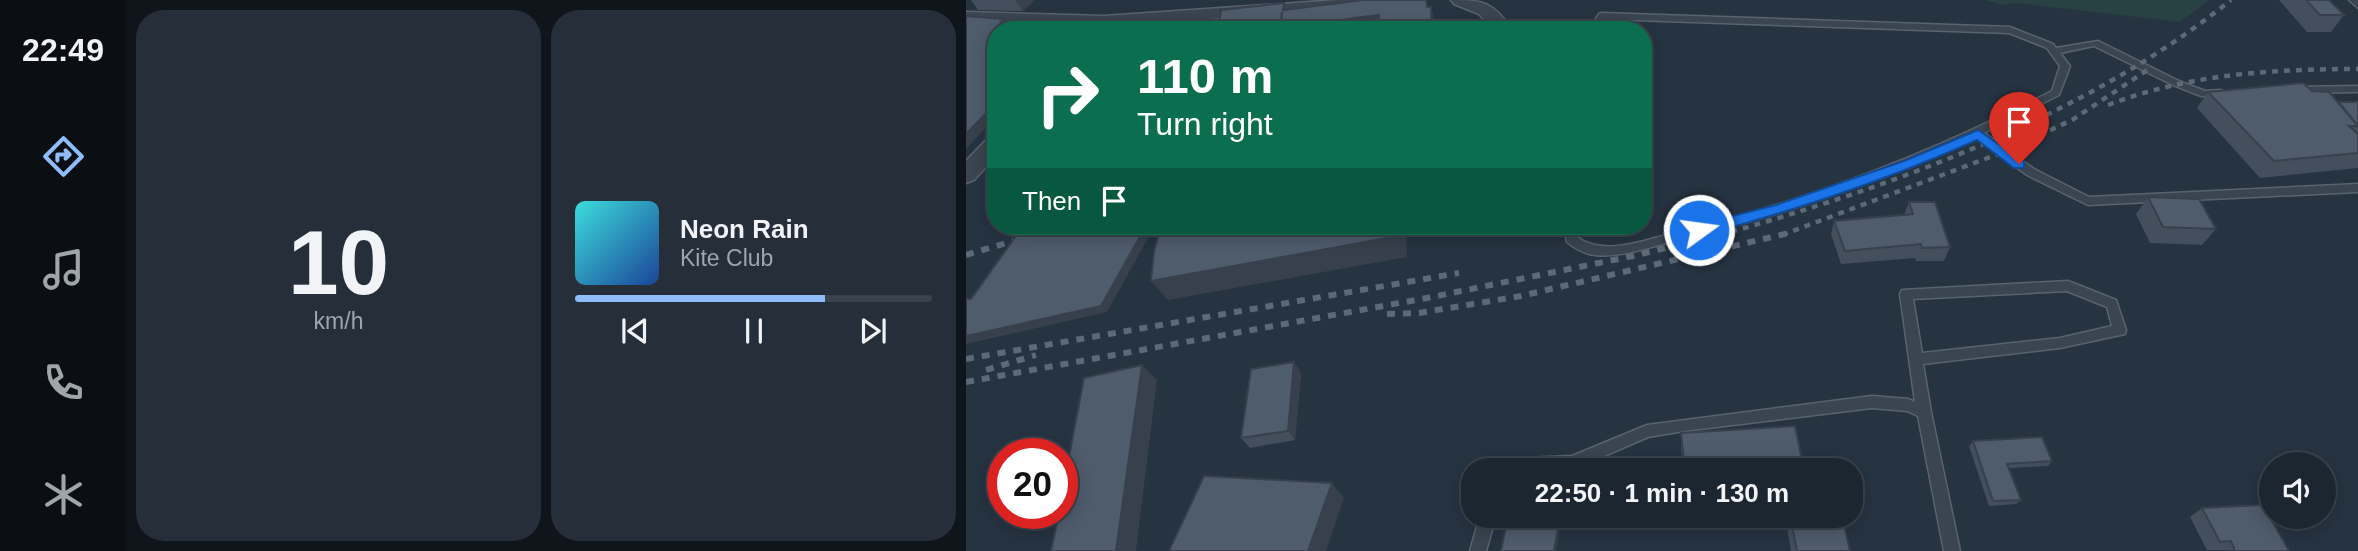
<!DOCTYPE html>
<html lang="en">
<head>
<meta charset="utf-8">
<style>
  body { margin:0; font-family:Helvetica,sans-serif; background:#252e39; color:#f1f3f6; height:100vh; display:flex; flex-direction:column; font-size:26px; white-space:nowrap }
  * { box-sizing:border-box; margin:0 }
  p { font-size:23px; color:#a0a5ab }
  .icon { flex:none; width:38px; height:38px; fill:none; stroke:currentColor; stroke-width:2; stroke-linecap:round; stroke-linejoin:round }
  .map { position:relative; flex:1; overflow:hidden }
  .sheet { display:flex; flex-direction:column; gap:10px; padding:10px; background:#0f151b; width:840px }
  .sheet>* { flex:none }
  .hud { position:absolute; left:21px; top:21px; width:665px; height:214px; border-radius:28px; box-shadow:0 4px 18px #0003,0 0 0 2px #3a434d; background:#0b6e4f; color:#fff; overflow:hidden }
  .buttons { position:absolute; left:1293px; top:452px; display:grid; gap:14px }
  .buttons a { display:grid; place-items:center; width:77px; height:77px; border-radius:50%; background:#1c2631; box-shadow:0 4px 18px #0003,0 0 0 2px #3a434d; font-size:35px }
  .speed { position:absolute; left:21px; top:438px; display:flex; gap:14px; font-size:35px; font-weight:700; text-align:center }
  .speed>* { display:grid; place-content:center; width:91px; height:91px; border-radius:50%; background:#1c2631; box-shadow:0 4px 18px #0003,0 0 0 2px #3a434d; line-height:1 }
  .speed .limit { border:10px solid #d22; background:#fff; color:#111 }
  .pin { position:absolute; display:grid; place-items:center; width:60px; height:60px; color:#fff; margin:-72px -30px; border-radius:50% 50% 50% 0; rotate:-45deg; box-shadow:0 0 7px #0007 }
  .pin .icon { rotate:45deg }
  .me { position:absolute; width:77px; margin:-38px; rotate:76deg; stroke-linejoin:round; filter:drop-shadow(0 0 5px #0008) }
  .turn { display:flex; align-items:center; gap:24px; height:147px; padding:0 35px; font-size:32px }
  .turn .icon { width:91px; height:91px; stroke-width:2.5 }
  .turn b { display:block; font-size:49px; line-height:60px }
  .then { display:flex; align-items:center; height:66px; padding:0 35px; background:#0003; gap:14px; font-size:26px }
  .sheet .card { flex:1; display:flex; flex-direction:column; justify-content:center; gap:10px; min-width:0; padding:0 24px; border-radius:28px; background:#252e39 }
  .sheet .dial { align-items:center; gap:0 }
  .dial b { font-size:91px; line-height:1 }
  .song { display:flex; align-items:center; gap:21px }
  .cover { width:84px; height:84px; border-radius:10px; background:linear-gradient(135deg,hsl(180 70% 55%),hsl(220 70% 35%)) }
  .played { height:7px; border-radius:4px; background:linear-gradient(90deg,#8ebdf9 70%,#3a434d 70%) }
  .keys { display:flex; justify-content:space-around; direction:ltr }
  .sheet .tiles { flex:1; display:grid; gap:10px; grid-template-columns:repeat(2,1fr) }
  .trip { position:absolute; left:495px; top:458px; width:402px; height:70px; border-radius:28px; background:#1c2631; box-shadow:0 4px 18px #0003,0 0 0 2px #3a434d; font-weight:700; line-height:70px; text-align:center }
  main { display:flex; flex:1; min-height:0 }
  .tabs { display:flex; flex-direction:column; width:126px; justify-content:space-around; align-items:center; background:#0b0f14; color:#a0a5ab }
  .tabs .icon { width:49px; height:49px }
  .tabs .on { color:#8ebdf9 }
  .tabs b { font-size:32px; color:#f1f3f6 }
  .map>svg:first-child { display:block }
  .green { fill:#284142 }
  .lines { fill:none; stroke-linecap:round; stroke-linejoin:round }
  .service-casing { stroke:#58636e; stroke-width:3 }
  .minor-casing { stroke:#58636e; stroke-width:3 }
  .service { fill:#3a4551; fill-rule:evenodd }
  .minor { fill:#3a4551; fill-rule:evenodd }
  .rail-far1 { stroke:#5c6978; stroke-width:4.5; stroke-dasharray:6 6; stroke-linecap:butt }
  .rail { stroke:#5c6978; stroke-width:6; stroke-dasharray:8 8; stroke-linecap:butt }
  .wall { fill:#444f5d }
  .shaded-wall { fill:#37404c }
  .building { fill:#4f5c6c; stroke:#37404c; stroke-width:2 }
  .route { fill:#1a73e8; stroke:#114b97; stroke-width:2 }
</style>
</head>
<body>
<main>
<nav class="tabs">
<b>22:49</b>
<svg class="icon on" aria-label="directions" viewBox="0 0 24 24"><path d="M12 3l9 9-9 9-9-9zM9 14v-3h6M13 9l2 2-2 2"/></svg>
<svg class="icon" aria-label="music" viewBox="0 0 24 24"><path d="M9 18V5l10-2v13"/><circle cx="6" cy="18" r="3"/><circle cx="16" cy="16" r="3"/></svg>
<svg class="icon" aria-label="phone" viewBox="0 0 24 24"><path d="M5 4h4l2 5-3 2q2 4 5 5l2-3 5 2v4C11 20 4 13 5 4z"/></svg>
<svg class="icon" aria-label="climate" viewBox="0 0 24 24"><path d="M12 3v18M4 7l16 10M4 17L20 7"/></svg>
</nav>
<section class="sheet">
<div class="tiles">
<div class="card dial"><b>10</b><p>km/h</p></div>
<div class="card">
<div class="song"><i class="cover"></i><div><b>Neon Rain</b><p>Kite Club</p></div></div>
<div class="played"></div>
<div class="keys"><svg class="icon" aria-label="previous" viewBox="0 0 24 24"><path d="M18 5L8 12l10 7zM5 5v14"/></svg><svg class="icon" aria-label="pause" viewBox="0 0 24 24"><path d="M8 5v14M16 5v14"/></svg><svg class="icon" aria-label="next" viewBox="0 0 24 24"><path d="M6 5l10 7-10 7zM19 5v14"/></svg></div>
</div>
</div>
</section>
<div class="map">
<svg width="1392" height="551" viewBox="0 0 1392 551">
  <rect width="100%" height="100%" fill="#263341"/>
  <path class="green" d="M 1019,0 L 1243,0 L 1214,22 L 1049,3 L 1037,5 Z"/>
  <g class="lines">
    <defs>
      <path id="service" d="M 1383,0 L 1392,0 L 1392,8 Z
        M 636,13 L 1044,27 L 1087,44 L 1090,48 L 1132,41 L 1213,81 L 1239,91 L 1255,90 L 1260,93 L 1255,96 L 1235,96 L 1207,85 L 1128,46 L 1094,53 L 1104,66 L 1093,95 L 1018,133 L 1068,169 L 1123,197 L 1392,184 L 1392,192 L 1122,205 L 1061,175 L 1009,137 C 913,183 812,217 708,241 C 683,247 655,258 629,255 C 618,254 610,249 601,242 L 598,226 L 610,226 L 611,237 C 638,257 678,240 708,233 C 841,202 965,153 1086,91 L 1094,66 L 1081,48 L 1043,33 L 639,19 L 631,30 L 622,30 L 633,14 Z
        M 1392,86 L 1392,92 L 1329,93 L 1324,90 L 1329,87 Z
        M 1102,281 L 1150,300 L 1160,330 L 1159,334 L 1094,348 L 957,364 L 965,412 L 994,551 L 978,551 L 952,416 L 941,411 L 906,408 L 718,431 L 682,437 L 606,470 L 527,471 L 530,461 L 535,459 L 606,456 L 681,425 L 906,396 L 942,399 L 949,402 L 934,294 L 936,290 ZM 1101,291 L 1141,307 L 1146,326 L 1094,338 L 956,353 L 947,299 Z
        M 514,516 L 530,516 L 520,551 L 504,551 Z"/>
      <path id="minor" d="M 372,0 L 458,0 L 449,5 L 138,26 L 0,22 L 0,12 L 138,16 Z
        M 485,0 C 517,0 528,2 546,30 L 528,30 L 513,14 L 488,4 Z
        M 30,135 L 30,156 L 8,180 L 0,183 L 0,161 L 23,137 Z"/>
    </defs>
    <use href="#service" class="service-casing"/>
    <use href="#minor" class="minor-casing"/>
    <use href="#service" class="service"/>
    <use href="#minor" class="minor"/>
    <path class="rail-far1" d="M 1142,105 C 1223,74 1306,69 1392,69
      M 68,235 L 98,226
      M 754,235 C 929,186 1122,115 1265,0
      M 816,235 L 1035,153 L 1106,120 L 1186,67"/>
    <path class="rail" d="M 0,255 L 74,233
      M 421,314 L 453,313 L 555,296 L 823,233
      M 0,359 L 493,273
      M 20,370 L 70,355
      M 0,382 L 461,298 L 667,256 L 760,233"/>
  </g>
  <path class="wall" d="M 5,0 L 68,0 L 57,11 L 12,10 Z
    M 1313,0 L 1363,0 L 1378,15 L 1365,32 L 1341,32 Z
    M 1242,92 L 1372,103 L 1392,102 L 1392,168 L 1294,178 L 1231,108 Z
    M 1182,197 L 1250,229 L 1236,245 L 1184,243 L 1170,214 Z
    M 943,202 L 984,247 L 978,261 L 950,261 L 949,258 L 875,264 L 865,234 L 868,221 L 938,215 Z
    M 335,373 L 329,440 L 284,448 L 275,438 Z
    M 715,433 L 836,460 L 866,471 L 717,471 L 715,445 Z
    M 1007,441 L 1086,461 L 1082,466 L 1043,468 L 1055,500 L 1050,504 L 1023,506 L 1003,446 Z
    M 1236,508 L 1323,551 L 1241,550 L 1224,517 Z
    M 819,516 L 876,516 L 884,551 L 825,551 Z"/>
  <path class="shaded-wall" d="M 49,0 L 68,0 L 57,11 Z
    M 465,7 L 469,21 L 470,30 L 466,30 Z
    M 413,15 L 419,30 L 253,30 L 252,28 L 315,20 Z
    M 105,23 L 110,30 L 99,30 Z
    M 30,103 L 30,117 L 0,149 L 0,134 Z
    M 180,226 L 189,226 L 141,312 L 0,344 L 0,336 Z
    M 432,226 L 440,226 L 441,257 L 202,300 L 185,281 Z
    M 328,362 L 335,373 L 329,440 L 322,431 Z
    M 176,365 L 191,380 L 170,551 L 150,551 Z
    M 366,483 L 378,498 L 360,551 L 342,551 Z
    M 594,516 L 596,516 L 590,551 L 588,551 Z"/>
  <path class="building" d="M 397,0 L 460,0 L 461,7 L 465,7 L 466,30 L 417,30 L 417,26 L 412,26 L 413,15 L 315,28 L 316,12 L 315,20 L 252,28 L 255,10 L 318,3 L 317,10 Z
    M 1340,0 L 1363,0 L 1378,15 L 1354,15 Z
    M 0,16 L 38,19 L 35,22 L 105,23 L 99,30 L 30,30 L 30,103 L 0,134 Z
    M 1337,83 L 1346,91 L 1363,92 L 1392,126 L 1383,126 L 1392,134 L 1392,153 L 1308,161 L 1242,92 Z
    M 1373,102 L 1392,102 L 1392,126 Z
    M 1182,197 L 1233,199 L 1250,229 L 1197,227 Z
    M 943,202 L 969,202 L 984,247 L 956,248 L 955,244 L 879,251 L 868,221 L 947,214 Z
    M 57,226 L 180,226 L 135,306 L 0,336 L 0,299 L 5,299 Z
    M 195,226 L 432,226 L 432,236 L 185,281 L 188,252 Z
    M 328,362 L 322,431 L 275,438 L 285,369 Z
    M 176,365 L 150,551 L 85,551 L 93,513 L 96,513 L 96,494 L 118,378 Z
    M 829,426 L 836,460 L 863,458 L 866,471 L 816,471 L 815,462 L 719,470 L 715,433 Z
    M 1076,437 L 1086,461 L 1041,464 L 1055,500 L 1027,501 L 1007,441 Z
    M 238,476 L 366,483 L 342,551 L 203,551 Z
    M 1297,505 L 1323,551 L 1269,551 L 1265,541 L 1254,542 L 1236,508 Z
    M 542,516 L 594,516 L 588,551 L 535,551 Z
    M 824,516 L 876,516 L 884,551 L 831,551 Z"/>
  <path class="route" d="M 1012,130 L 1058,161 L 1058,168 L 1048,168 L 1011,140 C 921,180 828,211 733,236 L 725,230 L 727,226 L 810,205 L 938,161 Z"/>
</svg>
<div class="buttons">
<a><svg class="icon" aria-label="sound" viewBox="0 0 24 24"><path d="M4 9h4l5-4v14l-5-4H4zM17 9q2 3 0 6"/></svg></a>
</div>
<div class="speed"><div class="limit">20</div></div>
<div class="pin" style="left:1053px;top:164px;background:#d93025"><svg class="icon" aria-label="arrive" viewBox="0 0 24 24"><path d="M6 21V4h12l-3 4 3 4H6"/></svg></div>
<svg class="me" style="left:733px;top:230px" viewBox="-20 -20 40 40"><circle r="17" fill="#1a73e8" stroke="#fff" stroke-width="3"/><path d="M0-11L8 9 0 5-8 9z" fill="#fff"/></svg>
<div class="trip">22:50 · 1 min · 130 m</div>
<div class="hud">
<div class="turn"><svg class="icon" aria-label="right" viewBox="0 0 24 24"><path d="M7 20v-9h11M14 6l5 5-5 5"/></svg><div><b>110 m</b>Turn right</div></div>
<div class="then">Then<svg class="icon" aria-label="arrive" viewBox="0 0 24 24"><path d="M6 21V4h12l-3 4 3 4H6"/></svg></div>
</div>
</div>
</main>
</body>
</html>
